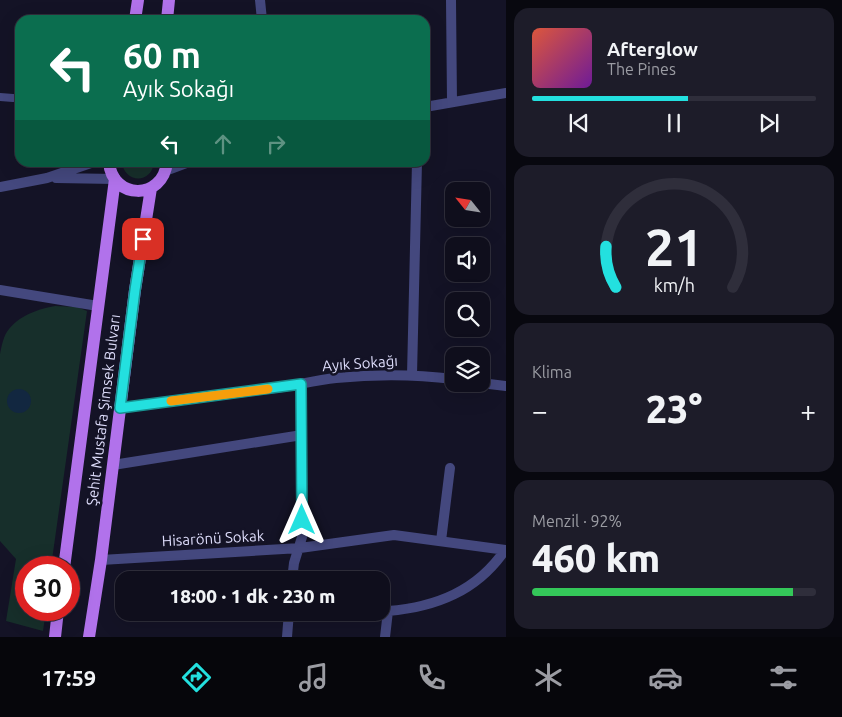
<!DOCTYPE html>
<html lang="tr">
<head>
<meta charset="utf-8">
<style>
  body { margin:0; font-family:Ubuntu,sans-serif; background:#1d1c29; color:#f1f3f6; height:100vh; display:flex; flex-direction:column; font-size:19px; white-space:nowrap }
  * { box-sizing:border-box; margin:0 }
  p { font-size:16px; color:#9b9ca3 }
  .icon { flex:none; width:28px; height:28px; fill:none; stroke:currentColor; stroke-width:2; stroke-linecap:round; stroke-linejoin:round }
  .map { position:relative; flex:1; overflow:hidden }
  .sheet { display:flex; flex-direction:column; gap:8px; padding:8px; background:#08080f; width:336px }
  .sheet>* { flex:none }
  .banner { position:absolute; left:15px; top:15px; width:415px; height:152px; border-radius:15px; box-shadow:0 5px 20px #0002,0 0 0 1px #2f2e3b; background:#0b6e4f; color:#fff; overflow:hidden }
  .needle { width:32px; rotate:300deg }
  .fabs { position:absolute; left:445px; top:182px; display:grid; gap:10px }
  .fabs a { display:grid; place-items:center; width:45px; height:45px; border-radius:10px; background:#0f0e1c; box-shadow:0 5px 20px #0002,0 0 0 1px #2f2e3b; font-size:25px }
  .speed { position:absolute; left:15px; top:556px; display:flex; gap:10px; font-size:25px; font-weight:700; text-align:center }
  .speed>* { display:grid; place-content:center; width:65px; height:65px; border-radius:50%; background:#0f0e1c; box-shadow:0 5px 20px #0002,0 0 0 1px #2f2e3b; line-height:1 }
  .speed .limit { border:8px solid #d22; background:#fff; color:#111 }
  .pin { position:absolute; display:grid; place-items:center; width:42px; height:42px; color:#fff; margin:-21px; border-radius:10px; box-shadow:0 2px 8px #0006 }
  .me { position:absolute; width:55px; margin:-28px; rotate:0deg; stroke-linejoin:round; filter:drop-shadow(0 0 4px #0008) }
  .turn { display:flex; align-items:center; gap:18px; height:105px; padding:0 25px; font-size:22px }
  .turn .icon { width:65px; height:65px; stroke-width:2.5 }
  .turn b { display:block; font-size:35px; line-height:42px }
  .lanes { display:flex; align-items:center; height:48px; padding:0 25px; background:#0003; justify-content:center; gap:25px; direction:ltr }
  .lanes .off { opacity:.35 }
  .big { font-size:38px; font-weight:800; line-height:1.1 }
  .sheet .widget { flex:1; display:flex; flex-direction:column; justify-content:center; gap:8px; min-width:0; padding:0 18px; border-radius:15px; background:#1d1c29 }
  .sheet .dial { align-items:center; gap:0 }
  .dial svg { height:130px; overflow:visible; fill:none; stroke:#2f2e3b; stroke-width:7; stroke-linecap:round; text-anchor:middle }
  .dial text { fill:#f1f3f6; stroke:none }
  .song { display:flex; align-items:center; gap:15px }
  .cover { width:60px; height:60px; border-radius:8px; background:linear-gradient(135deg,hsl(10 70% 55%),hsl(280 70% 35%)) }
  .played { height:5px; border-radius:2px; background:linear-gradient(90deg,#23e0df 55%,#2f2e3b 55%) }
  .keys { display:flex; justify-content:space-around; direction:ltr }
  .heat { display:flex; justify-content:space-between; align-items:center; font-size:28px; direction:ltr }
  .charge { height:8px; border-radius:4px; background:linear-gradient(90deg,#34c759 92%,#2f2e3b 0) }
  .trip { position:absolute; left:115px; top:571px; width:275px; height:50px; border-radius:15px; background:#0f0e1c; box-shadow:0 5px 20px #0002,0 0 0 1px #2f2e3b; font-weight:800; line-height:50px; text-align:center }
  .tab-bar { display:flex; height:80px; justify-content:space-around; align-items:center; background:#06060b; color:#9b9ca3 }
  .tab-bar .icon { width:35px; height:35px }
  .tab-bar .current { color:#23e0df }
  .tab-bar b { font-size:22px; color:#f1f3f6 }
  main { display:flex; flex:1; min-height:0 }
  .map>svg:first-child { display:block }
  .green { fill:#172f2b }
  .water { fill:#122740 }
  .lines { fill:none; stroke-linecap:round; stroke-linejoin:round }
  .lane { stroke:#44487e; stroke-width:8 }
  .street { stroke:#44487e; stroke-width:10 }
  .primary { stroke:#b172eb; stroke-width:12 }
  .route-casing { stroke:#179291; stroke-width:12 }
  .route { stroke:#23e0df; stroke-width:9 }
  .slow { stroke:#f59e0b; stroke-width:9 }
  .labels { text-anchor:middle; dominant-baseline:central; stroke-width:5; stroke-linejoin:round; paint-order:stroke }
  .street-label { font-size:15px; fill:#dddcfa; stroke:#141326 }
</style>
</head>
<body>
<main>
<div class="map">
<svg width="506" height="637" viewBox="0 0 506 637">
  <rect width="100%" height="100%" fill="#141326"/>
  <path class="green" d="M 122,163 L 122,162 L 154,163 C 151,184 125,183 122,163 Z
    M 55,306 L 77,307 L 87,311 L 51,567 L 26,568 L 26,610 L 46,610 L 43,631 L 6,621 L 16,559 L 0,541 L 0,354 C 1,349 2,343 4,338 C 11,319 36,309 55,306 Z"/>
  <path class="water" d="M7 401a12 12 0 1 1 24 0a12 12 0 1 1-24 0Z"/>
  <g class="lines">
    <path class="lane" d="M 0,97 L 13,98"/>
    <path class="street" d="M 260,0 L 262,20
      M 451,0 L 452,102
      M 425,107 L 506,93
      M 165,171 L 189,162
      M 56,178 L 115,179
      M 0,187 L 47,178 L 94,162
      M 0,290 L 98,306
      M 412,375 L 417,162
      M 481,383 L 506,386
      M 120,408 C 175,401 229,394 283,387 C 301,384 318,380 336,378 C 375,374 414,374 454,379
      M 113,465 L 302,435
      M 441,541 L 450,468
      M 101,560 L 300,548 L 394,535 L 506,550
      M 292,580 L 294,563 L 302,537 L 301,384
      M 287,637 L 289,612
      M 385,637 L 388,611 C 436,607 477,591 505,550"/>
    <path class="primary" d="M 135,20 L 138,0
      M 167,20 L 169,0
      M 109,162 C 112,200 163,201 167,162
      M 64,568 L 115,179
      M 55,637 L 58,610
      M 89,637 L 101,560 L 135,290 L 151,188"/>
  </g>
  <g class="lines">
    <defs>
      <path id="route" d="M 143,239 L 135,290 L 120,408 L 301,384 L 302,520"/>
    </defs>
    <use href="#route" class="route-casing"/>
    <use href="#route" class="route"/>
    <path class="slow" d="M 171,401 L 268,389"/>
  </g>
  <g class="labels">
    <g class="street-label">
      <text transform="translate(360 363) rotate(-4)">Ayık Sokağı</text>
      <text transform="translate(103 410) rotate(-83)">Şehit Mustafa Şimsek Bulvarı</text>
      <text transform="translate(213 538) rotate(-3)">Hisarönü Sokak</text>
    </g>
  </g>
</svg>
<div class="fabs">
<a><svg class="needle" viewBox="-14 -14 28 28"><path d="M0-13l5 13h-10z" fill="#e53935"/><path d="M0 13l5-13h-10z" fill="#9b9ca3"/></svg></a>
<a><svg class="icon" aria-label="sound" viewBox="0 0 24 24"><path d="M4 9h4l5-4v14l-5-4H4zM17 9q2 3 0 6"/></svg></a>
<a><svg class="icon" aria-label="search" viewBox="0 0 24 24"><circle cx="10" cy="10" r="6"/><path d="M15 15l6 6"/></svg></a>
<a><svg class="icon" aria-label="layers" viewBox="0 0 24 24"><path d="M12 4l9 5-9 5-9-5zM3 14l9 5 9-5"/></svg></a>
</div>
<div class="speed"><div class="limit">30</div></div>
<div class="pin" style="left:143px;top:239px;background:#d93025"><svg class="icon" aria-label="arrive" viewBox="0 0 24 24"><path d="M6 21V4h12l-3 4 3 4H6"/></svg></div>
<svg class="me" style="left:302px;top:520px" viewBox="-20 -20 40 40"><path d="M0-17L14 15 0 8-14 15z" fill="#23e0df" stroke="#fff" stroke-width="4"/></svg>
<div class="trip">18:00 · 1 dk · 230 m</div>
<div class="banner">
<div class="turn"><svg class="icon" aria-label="left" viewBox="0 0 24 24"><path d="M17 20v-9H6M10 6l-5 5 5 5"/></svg><div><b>60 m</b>Ayık Sokağı</div></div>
<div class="lanes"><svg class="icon" aria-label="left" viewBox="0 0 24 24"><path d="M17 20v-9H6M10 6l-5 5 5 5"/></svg><svg class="icon off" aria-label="ahead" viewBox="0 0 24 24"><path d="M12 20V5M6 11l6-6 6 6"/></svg><svg class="icon off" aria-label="right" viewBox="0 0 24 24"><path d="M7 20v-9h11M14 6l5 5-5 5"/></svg></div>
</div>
</div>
<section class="sheet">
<div class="widget">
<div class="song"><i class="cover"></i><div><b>Afterglow</b><p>The Pines</p></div></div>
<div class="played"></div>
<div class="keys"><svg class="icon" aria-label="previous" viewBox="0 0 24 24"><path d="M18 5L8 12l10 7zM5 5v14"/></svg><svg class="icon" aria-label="pause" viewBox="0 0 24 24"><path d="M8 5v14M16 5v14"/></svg><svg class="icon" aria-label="next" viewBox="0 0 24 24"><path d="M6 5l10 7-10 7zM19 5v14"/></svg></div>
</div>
<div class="widget dial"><svg viewBox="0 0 100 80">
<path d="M14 69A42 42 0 1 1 86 69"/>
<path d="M14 69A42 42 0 0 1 8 44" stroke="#23e0df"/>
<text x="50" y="56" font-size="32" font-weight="700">21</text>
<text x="50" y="72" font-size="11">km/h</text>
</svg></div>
<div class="widget"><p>Klima</p>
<div class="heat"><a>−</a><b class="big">23°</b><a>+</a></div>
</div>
<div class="widget"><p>Menzil · 92%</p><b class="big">460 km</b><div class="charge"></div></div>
</section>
</main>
<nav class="tab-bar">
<b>17:59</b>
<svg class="icon current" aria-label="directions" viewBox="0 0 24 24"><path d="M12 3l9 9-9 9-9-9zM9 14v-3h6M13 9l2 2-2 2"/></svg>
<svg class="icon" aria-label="music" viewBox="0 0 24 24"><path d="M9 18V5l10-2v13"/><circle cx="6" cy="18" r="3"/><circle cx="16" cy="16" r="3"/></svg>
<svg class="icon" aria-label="phone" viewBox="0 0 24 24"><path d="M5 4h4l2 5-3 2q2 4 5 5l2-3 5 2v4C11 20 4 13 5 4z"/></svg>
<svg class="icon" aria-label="climate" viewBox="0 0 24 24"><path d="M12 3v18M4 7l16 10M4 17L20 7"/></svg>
<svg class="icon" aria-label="car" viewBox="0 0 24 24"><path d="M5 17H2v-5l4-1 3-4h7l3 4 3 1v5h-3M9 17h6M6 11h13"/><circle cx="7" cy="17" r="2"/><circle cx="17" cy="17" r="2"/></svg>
<svg class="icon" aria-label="filters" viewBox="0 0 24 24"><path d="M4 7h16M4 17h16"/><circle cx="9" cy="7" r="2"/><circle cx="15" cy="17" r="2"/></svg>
</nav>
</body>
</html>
